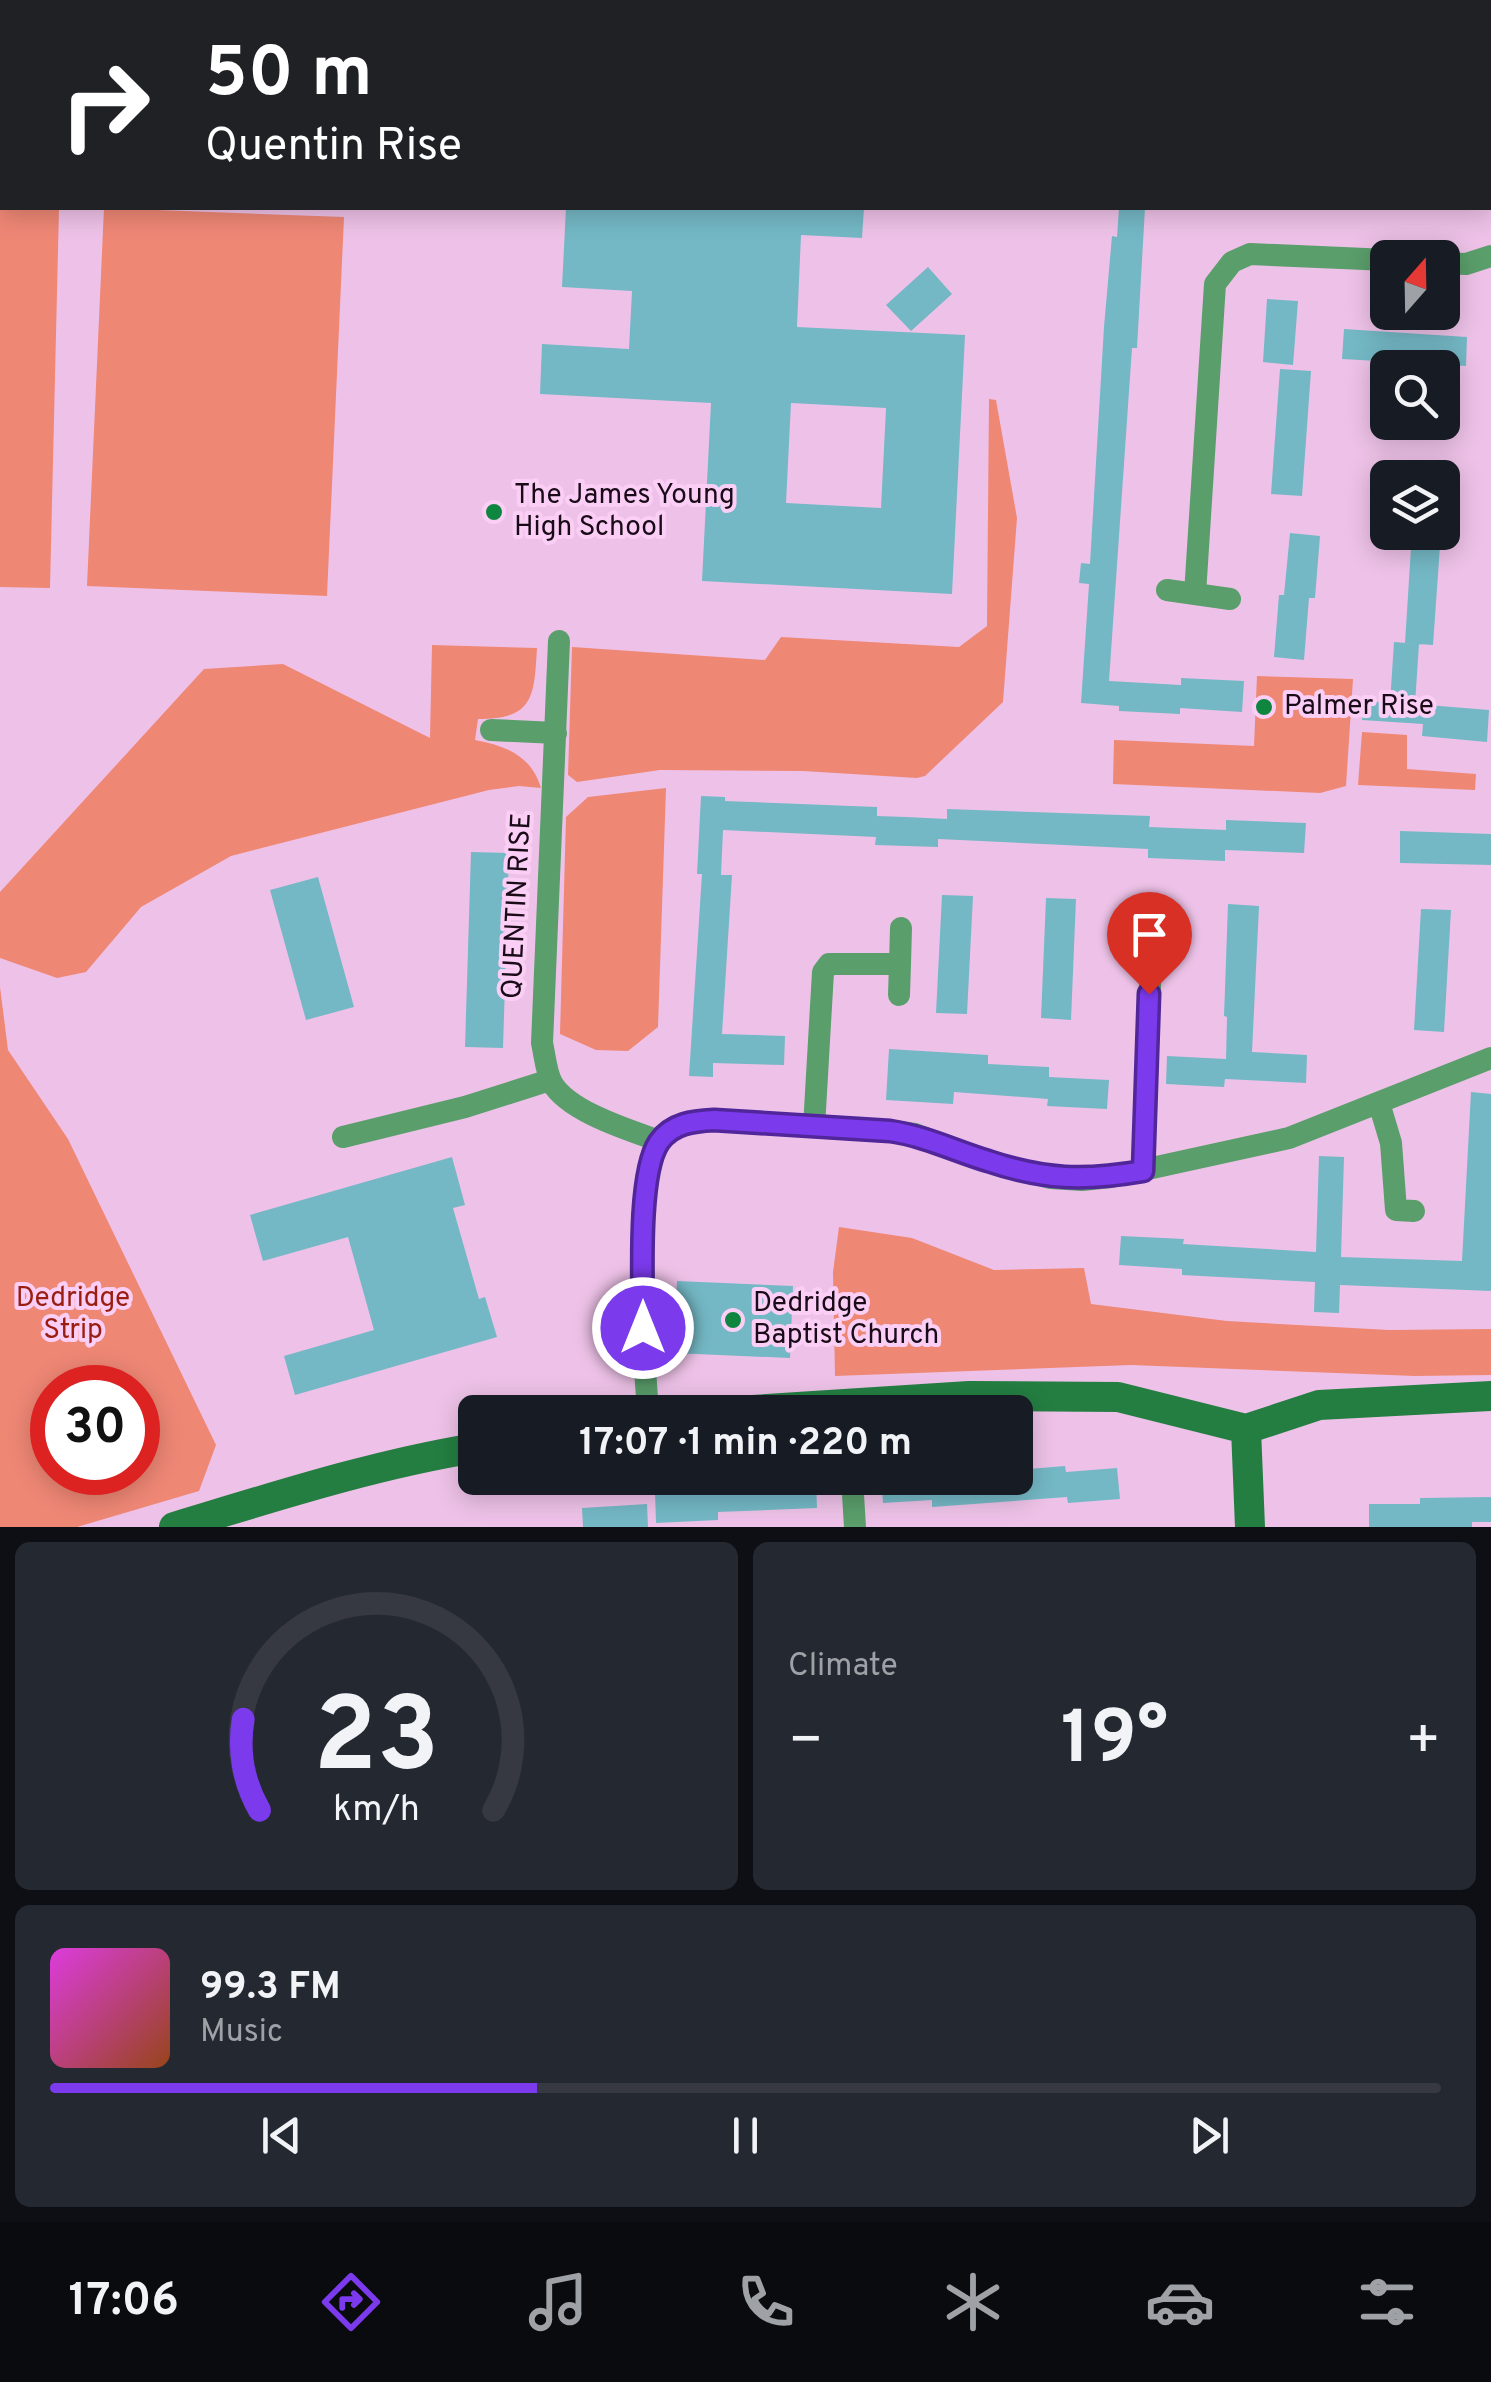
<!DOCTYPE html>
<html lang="en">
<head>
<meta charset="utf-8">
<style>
  body { margin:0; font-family:Overpass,sans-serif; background:#242831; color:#f1f3f6; height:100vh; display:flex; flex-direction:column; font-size:38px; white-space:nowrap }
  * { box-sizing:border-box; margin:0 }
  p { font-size:32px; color:#9ea1a6 }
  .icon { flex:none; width:55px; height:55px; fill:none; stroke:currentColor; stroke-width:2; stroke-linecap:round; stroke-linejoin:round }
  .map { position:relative; height:1527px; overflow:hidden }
  .side { display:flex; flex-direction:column; gap:15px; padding:15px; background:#0d0f14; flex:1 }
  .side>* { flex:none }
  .top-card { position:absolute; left:0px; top:0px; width:1492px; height:210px; box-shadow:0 5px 25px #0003; background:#202124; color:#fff; overflow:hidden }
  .needle { width:65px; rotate:20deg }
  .fabs { position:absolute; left:1370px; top:240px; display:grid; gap:20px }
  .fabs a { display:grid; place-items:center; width:90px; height:90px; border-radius:15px; background:#171b24; box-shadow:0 5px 25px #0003; font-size:50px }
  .speed { position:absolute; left:30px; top:1365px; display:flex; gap:20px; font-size:50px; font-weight:700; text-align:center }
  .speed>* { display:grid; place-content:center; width:130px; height:130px; border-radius:50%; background:#171b24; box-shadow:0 5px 25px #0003; line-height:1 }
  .speed .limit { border:15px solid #d22; background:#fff; color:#111 }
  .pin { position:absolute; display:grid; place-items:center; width:85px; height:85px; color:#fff; margin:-102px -42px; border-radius:50% 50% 50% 0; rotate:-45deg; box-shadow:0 0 10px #0007 }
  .pin .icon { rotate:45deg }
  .me { position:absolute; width:110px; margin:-55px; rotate:0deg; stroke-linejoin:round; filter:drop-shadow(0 0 8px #0008) }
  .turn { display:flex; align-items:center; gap:35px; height:210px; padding:0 40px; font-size:45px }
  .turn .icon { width:130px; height:130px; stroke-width:2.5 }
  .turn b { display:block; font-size:70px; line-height:85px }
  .big { font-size:75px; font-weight:700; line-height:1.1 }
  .side .widget { flex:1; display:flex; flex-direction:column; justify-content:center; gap:15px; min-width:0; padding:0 35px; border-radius:15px; background:#242831 }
  .side .dial { align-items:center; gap:0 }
  .dial svg { height:260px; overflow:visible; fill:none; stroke:#363941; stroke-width:7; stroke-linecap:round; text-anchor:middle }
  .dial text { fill:#f1f3f6; stroke:none }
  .song { display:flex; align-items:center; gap:30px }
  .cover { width:120px; height:120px; border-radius:15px; background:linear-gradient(135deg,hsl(300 70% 55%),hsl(20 70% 35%)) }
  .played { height:10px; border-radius:5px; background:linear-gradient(90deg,#7c3aed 35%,#363941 35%) }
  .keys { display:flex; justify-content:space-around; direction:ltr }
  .heat { display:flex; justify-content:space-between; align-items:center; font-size:55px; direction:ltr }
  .side .tiles { flex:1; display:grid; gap:15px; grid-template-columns:1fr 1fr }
  .widget:last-child { grid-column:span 2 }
  .trip { position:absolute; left:458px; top:1395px; width:575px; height:100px; border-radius:15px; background:#171b24; box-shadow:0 5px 25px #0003; font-weight:700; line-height:100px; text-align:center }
  .menu { display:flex; height:160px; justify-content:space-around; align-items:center; background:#090b0e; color:#9ea1a6 }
  .menu .icon { width:70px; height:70px }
  .menu .current { color:#7c3aed }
  .menu b { font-size:45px; color:#f1f3f6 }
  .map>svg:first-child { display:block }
  .green { fill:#ef8775; fill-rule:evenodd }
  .building { fill:#74b8c5; fill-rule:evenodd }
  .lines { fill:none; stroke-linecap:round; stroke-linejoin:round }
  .street { stroke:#5a9e6b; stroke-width:22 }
  .secondary { stroke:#247e42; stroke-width:30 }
  .route-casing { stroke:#51269a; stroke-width:25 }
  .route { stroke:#7c3aed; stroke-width:18 }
  .poi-dot { fill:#0e863f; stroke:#fbcff5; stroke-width:4 }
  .labels { text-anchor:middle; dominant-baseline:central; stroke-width:8; stroke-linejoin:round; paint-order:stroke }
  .poi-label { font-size:28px; fill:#1a0b18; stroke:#fbcff5; text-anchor:start }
  .street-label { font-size:28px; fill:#1a0b18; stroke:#fbcff5 }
  .park-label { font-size:28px; fill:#991e11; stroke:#fbcff5 }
</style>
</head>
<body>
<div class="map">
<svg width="1491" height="1527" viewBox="0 0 1491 1527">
  <rect width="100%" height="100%" fill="#eec2e8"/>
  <path class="green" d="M 59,0 L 231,0 L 230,2 Z
    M 0,167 L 2,208 L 59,208 L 50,588 L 0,587 Z
    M 104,208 L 344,217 L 327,596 L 87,586 Z
    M 989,399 L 996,400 L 1017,518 L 1003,702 L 925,776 L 917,778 L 803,771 L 660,770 L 577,782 L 568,775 L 572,647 L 765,660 L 781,637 L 959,647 L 987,626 Z
    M 432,645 L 537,648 C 534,697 534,719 478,719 L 475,740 C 506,746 531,755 541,788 L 519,786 L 489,790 L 231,856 L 141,907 L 86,972 L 57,978 L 0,958 L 0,892 L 204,669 L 283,664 L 430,738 Z
    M 1257,676 L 1353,679 L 1346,786 L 1320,793 L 1113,784 L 1114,740 L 1254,746 Z
    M 1362,732 L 1407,735 L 1407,769 L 1476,774 L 1475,790 L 1358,785 Z
    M 666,788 L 658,1027 L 628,1051 L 596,1050 L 560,1034 L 566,817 L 588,797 Z
    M 0,987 L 8,1050 L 68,1139 L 216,1445 L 199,1491 L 77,1527 L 0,1527 ZM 52,1388 L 138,1388 L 138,1472 L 52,1472 Z
    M 839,1227 L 912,1238 L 994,1270 L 1084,1268 L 1091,1304 L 1227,1321 L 1389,1330 L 1491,1329 L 1491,1375 L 1415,1376 L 1131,1365 L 835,1376 L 833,1272 Z"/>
  <path class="building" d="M 566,208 L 864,208 L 862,238 L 801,235 L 797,327 L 965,335 L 952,594 L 702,581 L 711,403 L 540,394 L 542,344 L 629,349 L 632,291 L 562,287 ZM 791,403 L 886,408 L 881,508 L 786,503 Z
    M 1119,208 L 1145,208 L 1137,348 L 1132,348 L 1109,681 L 1181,685 L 1181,678 L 1244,681 L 1242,712 L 1180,708 L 1180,714 L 1119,711 L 1119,706 L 1081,703 L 1089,584 L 1079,583 L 1081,563 L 1090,564 L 1104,327 L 1112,236 L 1117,237 Z
    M 928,267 L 952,294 L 911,331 L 886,305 Z
    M 1267,299 L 1298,301 L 1293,365 L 1263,362 Z
    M 1344,329 L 1467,337 L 1466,366 L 1342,359 Z
    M 1280,369 L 1311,371 L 1302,496 L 1271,494 Z
    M 1412,532 L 1441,532 L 1433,645 L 1405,643 Z
    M 1290,533 L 1320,536 L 1315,598 L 1309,598 L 1304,660 L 1274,657 L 1279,595 L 1284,595 Z
    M 1394,642 L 1419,644 L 1415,704 L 1489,710 L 1487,742 L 1422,736 L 1423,724 L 1362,720 L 1364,701 L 1390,703 Z
    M 701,796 L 725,797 L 725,801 L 877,807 L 877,816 L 906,817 L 947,819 L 947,809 L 1150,816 L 1149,827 L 1226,830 L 1226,820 L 1306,823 L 1304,853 L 1225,850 L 1225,861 L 1148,858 L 1148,849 L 938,839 L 938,847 L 875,845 L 876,837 L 723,830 L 721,875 L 732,875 L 722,1034 L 785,1036 L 784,1065 L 713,1063 L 713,1077 L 689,1076 L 702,874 L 697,874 Z
    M 1400,831 L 1491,834 L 1491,865 L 1400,863 Z
    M 471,852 L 509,853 L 503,1048 L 465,1047 Z
    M 318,877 L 354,1007 L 306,1020 L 270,890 Z
    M 942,895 L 973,896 L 967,1014 L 936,1013 Z
    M 1046,898 L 1076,899 L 1071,1020 L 1041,1018 Z
    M 1228,904 L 1259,906 L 1252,1052 L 1307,1055 L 1306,1083 L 1225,1079 L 1224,1087 L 1166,1084 L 1167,1056 L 1226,1059 L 1227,1017 L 1224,1016 Z
    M 1421,909 L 1451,910 L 1444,1032 L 1414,1030 Z
    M 889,1049 L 988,1055 L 988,1064 L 1049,1067 L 1049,1077 L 1109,1080 L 1107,1109 L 1047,1106 L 1048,1099 L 954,1092 L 953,1104 L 886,1100 Z
    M 1471,1092 L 1491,1094 L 1491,1291 L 1340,1285 L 1339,1313 L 1314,1312 L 1315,1282 L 1182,1275 L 1182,1269 L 1119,1265 L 1121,1236 L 1184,1239 L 1183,1244 L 1316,1252 L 1319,1156 L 1344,1157 L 1341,1257 L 1462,1261 Z
    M 452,1157 L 465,1205 L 453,1208 L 479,1299 L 485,1297 L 497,1337 L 295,1395 L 284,1356 L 374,1330 L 348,1237 L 263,1261 L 250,1215 Z
    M 677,1281 L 793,1286 L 790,1358 L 673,1353 Z
    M 1065,1466 L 1066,1472 L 1117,1468 L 1120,1499 L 1068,1503 L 1067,1497 L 932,1507 L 932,1500 L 883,1503 L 881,1478 L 1015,1478 L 1015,1470 Z
    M 816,1480 L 817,1508 L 718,1512 L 718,1520 L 656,1523 L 655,1492 L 717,1489 L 717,1484 Z
    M 1491,1497 L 1491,1522 L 1472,1522 L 1472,1527 L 1369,1527 L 1369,1504 L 1420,1504 L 1420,1498 Z
    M 647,1504 L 648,1527 L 583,1527 L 582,1508 Z"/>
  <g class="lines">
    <path class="street" d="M 1442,263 L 1466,264 L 1491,256
      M 1167,590 L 1195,594
      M 1230,599 L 1195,594 L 1215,284 L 1232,262 L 1250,254 L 1388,260
      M 559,641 L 542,1043 C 545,1056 546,1072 552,1083 C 569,1112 629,1130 659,1141
      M 491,730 L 556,733
      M 899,995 L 900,964
      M 1379,1103 L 1391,1143 L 1396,1210 L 1414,1211
      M 814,1127 L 823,972 L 829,964 L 900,964 L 901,928
      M 343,1137 L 465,1107 L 550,1080
      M 1143,1171 L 1151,958
      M 648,1412 C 644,1362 634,1179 659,1141 C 672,1122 694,1121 715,1120 L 890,1131 L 915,1134 L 989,1162 L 1051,1178 L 1082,1180 L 1111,1177 L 1289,1138 L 1491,1058
      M 852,1478 L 855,1527"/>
    <path class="secondary" d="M 720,1412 L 969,1396 L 1118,1397 L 1246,1429
      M 1246,1429 L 1319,1405 L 1491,1396
      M 1246,1429 L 1250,1527
      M 174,1527 C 274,1497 372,1465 475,1448"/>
  </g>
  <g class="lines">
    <defs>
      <path id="route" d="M 643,1328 C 643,1286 637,1174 659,1142 C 672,1123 694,1121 714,1120 L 890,1131 C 925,1136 955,1151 988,1161 C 1044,1180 1085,1181 1143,1171 L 1149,994"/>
    </defs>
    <use href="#route" class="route-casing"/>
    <use href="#route" class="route"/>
  </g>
  <g class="poi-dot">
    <circle cx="494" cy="512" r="10"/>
    <circle cx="1264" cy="707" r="10"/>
    <circle cx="733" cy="1320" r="10"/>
  </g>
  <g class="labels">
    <g class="poi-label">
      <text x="514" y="496">The James Young<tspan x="514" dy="32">High School</tspan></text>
      <text x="1284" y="707">Palmer Rise</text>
      <text x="753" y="1304">Dedridge<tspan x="753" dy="32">Baptist Church</tspan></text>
    </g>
    <g class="street-label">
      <text transform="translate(518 906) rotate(-87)">QUENTIN RISE</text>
    </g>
    <g class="park-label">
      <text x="73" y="1299">Dedridge<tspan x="73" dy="32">Strip</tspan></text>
    </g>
  </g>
</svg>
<div class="fabs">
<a><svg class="needle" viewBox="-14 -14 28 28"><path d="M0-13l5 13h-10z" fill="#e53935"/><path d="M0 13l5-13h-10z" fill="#9ea1a6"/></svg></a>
<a><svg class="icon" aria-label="search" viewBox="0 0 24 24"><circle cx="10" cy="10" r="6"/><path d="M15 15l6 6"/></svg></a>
<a><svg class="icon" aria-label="layers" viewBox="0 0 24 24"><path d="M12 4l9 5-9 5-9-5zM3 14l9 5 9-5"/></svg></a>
</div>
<div class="speed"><div class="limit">30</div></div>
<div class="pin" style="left:1149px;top:994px;background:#d93025"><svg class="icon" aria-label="arrive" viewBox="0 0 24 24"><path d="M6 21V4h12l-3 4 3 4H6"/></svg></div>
<svg class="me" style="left:643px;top:1328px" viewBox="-20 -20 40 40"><circle r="17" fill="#7c3aed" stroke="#fff" stroke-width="3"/><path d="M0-11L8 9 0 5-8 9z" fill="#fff"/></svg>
<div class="trip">17:07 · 1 min · 220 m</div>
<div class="top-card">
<div class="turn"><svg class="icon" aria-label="right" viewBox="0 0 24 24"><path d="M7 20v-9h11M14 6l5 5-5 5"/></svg><div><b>50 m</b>Quentin Rise</div></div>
</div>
</div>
<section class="side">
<div class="tiles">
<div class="widget dial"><svg viewBox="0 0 100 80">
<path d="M14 69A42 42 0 1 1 86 69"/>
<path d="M14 69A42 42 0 0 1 9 41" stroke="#7c3aed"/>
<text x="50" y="56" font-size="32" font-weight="700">23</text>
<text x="50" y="72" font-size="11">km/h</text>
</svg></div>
<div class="widget"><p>Climate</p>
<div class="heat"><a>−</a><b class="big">19°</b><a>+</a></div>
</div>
<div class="widget">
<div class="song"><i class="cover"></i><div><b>99.3 FM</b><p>Music</p></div></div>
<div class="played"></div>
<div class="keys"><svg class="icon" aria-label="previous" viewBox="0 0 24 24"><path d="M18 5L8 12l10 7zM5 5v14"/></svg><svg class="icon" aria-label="pause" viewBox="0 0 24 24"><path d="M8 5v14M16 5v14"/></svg><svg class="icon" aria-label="next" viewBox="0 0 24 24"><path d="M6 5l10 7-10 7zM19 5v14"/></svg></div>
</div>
</div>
</section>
<nav class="menu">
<b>17:06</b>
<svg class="icon current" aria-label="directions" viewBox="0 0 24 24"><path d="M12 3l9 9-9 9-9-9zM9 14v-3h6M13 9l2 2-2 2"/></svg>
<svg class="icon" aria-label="music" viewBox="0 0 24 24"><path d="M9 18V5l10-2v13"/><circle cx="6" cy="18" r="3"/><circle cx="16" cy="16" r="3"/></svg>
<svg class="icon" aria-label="phone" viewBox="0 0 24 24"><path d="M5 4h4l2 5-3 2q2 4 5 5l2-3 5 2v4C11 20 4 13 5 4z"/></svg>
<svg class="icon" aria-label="climate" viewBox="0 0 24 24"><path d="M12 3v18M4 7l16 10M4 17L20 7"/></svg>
<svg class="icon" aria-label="car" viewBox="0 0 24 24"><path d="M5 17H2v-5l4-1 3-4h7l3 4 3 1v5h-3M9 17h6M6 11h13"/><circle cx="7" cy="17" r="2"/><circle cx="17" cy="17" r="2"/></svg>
<svg class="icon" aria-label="filters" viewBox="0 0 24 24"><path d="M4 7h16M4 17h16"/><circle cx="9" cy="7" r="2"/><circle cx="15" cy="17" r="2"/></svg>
</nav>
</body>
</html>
